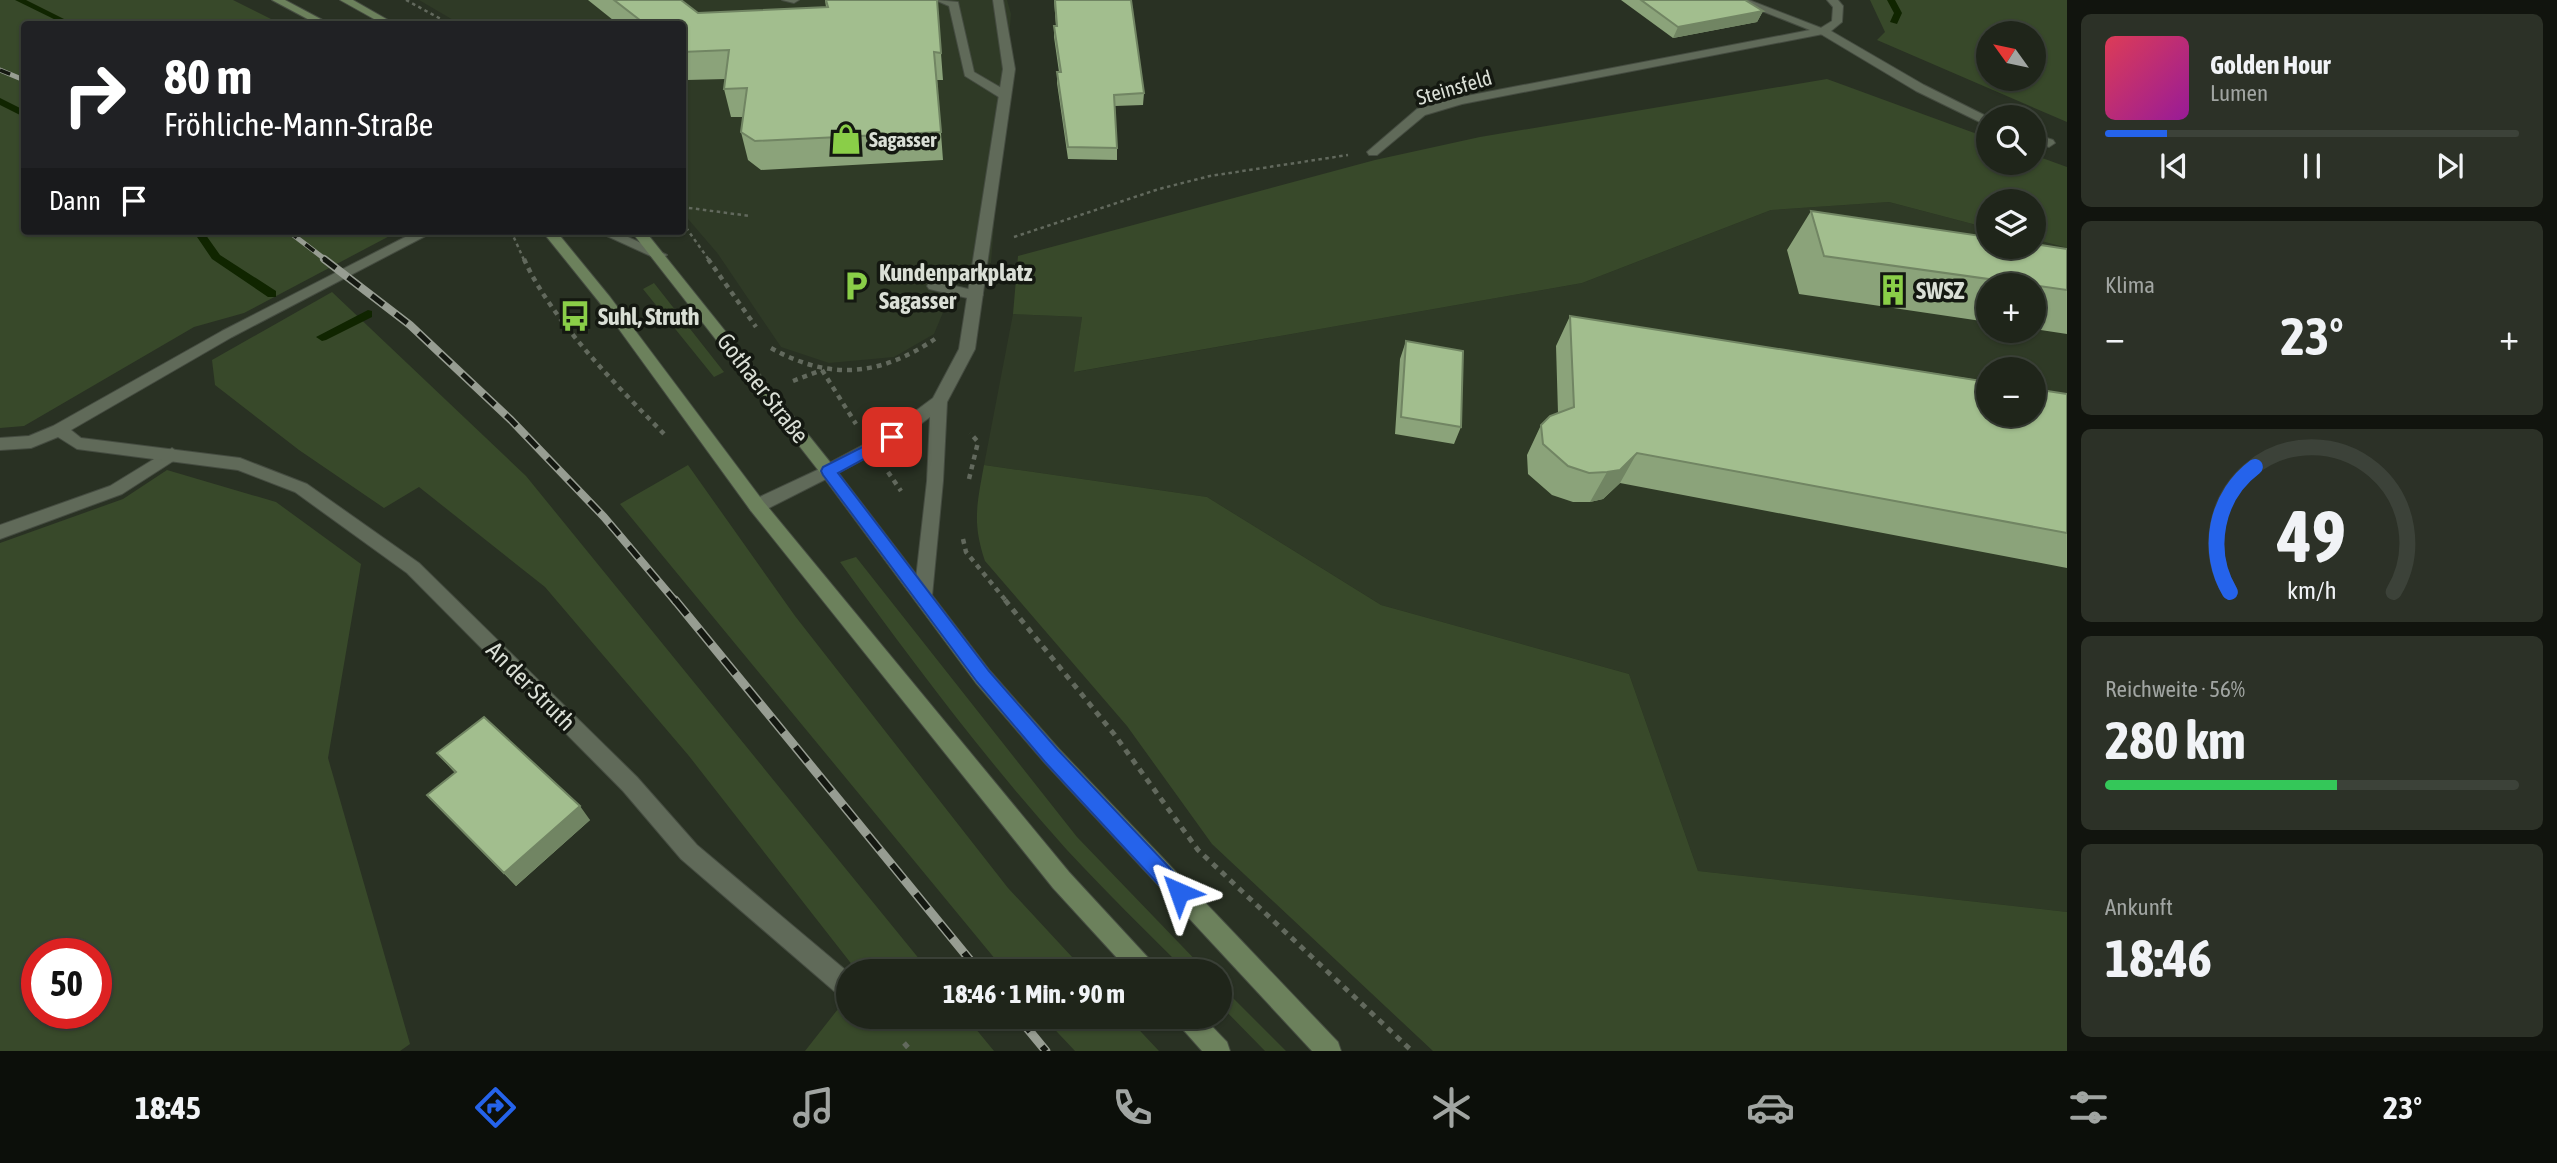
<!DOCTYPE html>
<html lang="de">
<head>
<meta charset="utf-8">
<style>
  body { margin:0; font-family:"Asap Condensed",sans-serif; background:#2c3127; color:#f1f3f6; height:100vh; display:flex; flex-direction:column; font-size:26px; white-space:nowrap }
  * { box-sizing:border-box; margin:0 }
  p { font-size:23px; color:#a1a5a2 }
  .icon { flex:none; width:38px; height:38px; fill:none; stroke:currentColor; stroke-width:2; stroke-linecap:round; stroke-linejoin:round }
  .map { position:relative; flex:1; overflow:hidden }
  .panel { display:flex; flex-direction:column; gap:14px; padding:14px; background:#11140e; width:490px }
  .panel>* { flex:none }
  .top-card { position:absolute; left:21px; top:21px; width:665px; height:214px; border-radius:7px; box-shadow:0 2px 5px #0004,0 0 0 2px #3c4239; background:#202124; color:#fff; overflow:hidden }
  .needle { width:46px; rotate:303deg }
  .tools { position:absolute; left:1976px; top:21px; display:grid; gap:14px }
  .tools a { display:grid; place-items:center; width:70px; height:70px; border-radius:50%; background:#1f251a; box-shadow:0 2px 5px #0004,0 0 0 2px #3c4239; font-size:35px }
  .speed { position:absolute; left:21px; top:938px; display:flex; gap:14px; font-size:35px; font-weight:700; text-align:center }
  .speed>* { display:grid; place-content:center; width:91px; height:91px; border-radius:50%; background:#1f251a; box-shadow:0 2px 5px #0004,0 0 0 2px #3c4239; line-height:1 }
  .speed .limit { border:10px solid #d22; background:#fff; color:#111 }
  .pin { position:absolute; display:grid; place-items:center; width:60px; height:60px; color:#fff; margin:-30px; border-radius:14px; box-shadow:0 4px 10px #0006 }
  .me { position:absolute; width:77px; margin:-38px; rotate:317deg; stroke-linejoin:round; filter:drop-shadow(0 0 5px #0008) }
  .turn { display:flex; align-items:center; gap:24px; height:147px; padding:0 28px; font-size:32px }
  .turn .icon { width:91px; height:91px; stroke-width:2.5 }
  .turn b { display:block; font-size:49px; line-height:60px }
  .then { display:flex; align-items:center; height:66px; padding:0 28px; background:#0003; gap:14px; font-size:26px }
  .big { font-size:52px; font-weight:700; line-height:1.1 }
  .panel .widget { flex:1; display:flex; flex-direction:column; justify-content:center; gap:10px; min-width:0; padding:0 24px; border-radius:10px; background:#2c3127 }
  .panel .dial { align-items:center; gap:0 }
  .dial svg { height:182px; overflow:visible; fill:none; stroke:#3c4239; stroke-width:7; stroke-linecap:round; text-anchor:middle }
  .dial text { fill:#f1f3f6; stroke:none }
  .song { display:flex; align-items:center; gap:21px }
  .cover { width:84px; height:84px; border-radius:10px; background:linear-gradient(135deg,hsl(350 70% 55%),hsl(300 70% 35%)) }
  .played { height:7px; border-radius:4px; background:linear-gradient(90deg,#2563eb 15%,#3c4239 15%) }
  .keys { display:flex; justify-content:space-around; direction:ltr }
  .heat { display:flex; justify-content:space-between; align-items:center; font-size:38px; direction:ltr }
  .charge { height:10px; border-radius:5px; background:linear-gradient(90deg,#34c759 56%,#3c4239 0) }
  .trip { position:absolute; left:836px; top:959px; width:396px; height:70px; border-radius:35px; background:#1f251a; box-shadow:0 2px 5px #0004,0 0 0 2px #3c4239; font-weight:700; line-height:70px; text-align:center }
  .tab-bar { display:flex; height:112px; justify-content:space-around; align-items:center; background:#0c0f0a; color:#a1a5a2 }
  .tab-bar .icon { width:49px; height:49px }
  .tab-bar .selected { color:#2563eb }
  .tab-bar b { font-size:32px; color:#f1f3f6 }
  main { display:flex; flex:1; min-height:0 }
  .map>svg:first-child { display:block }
  .built { fill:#2f3a26; fill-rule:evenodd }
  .green { fill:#38492a; fill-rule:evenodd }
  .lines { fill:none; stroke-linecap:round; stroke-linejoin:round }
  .stream { fill:#102500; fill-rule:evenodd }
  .service-casing { stroke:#454c41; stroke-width:2 }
  .minor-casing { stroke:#454c41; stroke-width:2 }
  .tertiary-casing { stroke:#454c41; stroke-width:2 }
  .secondary-casing { stroke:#454c41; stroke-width:2 }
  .path-far2 { stroke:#62695d; stroke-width:2.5; stroke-dasharray:3.5 3.5; stroke-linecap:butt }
  .path-far1 { stroke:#62695d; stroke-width:4.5; stroke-dasharray:5 5; stroke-linecap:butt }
  .path { stroke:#62695d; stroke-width:5; stroke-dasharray:6 6; stroke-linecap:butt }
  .service { fill:#606a59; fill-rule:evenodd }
  .minor { fill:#606a59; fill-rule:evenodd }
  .tertiary { fill:#606a59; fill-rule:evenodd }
  .secondary { fill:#6c815c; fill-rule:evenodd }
  .rail-far2-casing { stroke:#979d92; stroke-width:5 }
  .rail-far1-casing { stroke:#979d92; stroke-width:8 }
  .rail-casing { stroke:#979d92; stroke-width:9 }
  .rail-far2 { stroke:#141811; stroke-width:3.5; stroke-dasharray:11; stroke-linecap:butt }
  .rail-far1 { stroke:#141811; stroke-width:5; stroke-dasharray:15; stroke-linecap:butt }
  .rail { stroke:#141811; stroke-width:6; stroke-dasharray:19; stroke-linecap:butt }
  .wall { fill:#8ba37a }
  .shaded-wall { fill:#718563 }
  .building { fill:#a2be8e; stroke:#718563; stroke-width:2 }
  .route { fill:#2563eb; stroke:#184099; stroke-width:2 }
  .labels { text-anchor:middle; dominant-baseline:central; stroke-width:7; stroke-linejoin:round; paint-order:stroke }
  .far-street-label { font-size:21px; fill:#dadfd6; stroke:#141811 }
  .far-poi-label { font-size:21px; font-weight:bold; fill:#dadfd6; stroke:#141811; text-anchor:start }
  .poi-label { font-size:24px; font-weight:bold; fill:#dadfd6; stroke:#141811; text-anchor:start }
  .street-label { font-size:24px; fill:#dadfd6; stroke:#141811 }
</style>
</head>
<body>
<main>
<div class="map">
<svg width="2067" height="1051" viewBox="0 0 2067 1051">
  <rect width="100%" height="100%" fill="#293123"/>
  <path class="built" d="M 419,0 L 1007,0 L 1011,14 L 991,263 L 962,267 L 934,334 L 894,357 L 829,363 L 781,347 L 718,254 L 683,213 L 682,24 L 460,24 Z
    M 1889,202 L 1988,228 L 1988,247 L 2034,247 L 2034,239 L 2067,248 L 2067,912 L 1698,871 L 1629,674 L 1381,605 L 1207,497 L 984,465 L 1013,314 L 1082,317 L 1075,372 L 1582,283 L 1771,210 ZM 1988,285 L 2034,285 L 2034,331 L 1988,331 ZM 1988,369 L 2034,369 L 2034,415 L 1988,415 Z"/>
  <path class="green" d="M 0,0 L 233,0 L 281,24 L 24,24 L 24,231 L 399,231 L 244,313 L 194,327 L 24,426 L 0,428 Z
    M 1870,0 L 2067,0 L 2067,122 L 1877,40 L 1885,32 ZM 1988,33 L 2034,33 L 2034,79 L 1988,79 Z
    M 1827,79 L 1988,138 L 1988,163 L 2034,163 L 2034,155 L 2067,167 L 2067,248 L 2034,239 L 2034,201 L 1988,201 L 1988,228 L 1889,202 L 1771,210 L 1582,283 L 1074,372 L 1082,317 L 1013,314 L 1018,256 L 1375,160 L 1480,137 Z
    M 654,283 L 724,372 L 714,377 L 643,289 Z
    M 332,292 L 526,476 L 929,971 L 857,971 L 689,756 L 545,587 L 419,487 L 384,508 L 299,450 L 215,385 L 212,360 Z
    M 688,465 L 795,616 L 1008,888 L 1085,971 L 1005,971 L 620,504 Z
    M 984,465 L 1207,497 L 1381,605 L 1629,674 L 1698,871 L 2067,912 L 2067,1051 L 1433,1051 L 1212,844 L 1127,726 L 985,561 C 972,523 977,504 984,465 Z
    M 167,470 L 276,502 L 361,564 L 328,758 L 410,1044 L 400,1051 L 0,1051 L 0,543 L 123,499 ZM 37,954 L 96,954 L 96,1013 L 37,1013 Z
    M 856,557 L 1077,837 L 1206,971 L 1186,971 C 1146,931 1105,891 1067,850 C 985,759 912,661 840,562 Z
    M 1220,985 L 1286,1051 L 1265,1051 L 1220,1005 Z
    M 849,995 L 849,1017 L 966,1017 L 994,1051 L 805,1051 Z
    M 1043,1017 L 1127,1017 L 1159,1051 L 1075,1051 Z"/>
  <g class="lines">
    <path class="stream" d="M 15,0 L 26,0 L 74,24 L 64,24 Z
      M 1887,0 L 1895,0 L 1902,13 L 1897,24 L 1890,22 L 1894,13 Z
      M 0,98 L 24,110 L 24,117 L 0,105 Z
      M 193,231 L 203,231 L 220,255 L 276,291 L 276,297 L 268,297 L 212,259 Z
      M 368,310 L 372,311 L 372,317 L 326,340 L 322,341 L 316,337 Z"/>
    <defs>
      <path id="service" d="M 782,0 L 799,0 L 794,3 Z
        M 935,0 L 958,2 L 974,72 L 1010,93 L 1010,99 L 1002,99 L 965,76 L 949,6 Z
        M 1827,0 L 1838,0 L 1843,6 L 1842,22 L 1831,31 L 1924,85 L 1988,117 L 1988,126 L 1916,91 L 1819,33 L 1819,29 L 1832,21 L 1833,7 Z
        M 2034,134 L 2053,140 L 2055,143 L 2049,147 L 2034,142 Z
        M 934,281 L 981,292 L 983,295 L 976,300 L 929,289 L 927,286 L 929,283 Z
        M 172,448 L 180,454 L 178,458 L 122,494 L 0,539 L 0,525 L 110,486 Z"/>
      <path id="minor" d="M 1734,0 L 1749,0 L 1829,31 L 1823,34 L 1462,104 L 1425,115 L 1377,155 L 1369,155 L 1367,152 L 1417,109 L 1461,97 L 1810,30 Z
        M 417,231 L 435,231 L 232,337 L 71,430 L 81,438 L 240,458 L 307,484 L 419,563 L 637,777 L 697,845 L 849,973 L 849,1001 L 841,997 L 681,859 L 623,791 L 407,573 L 295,492 L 238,470 L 77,449 L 58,437 L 31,448 L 0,450 L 0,438 L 29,436 L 53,426 L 222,331 Z
        M 596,231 L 615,231 L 667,255 L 660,259 L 655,258 Z
        M 828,465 L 836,471 L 834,475 L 763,511 L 751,511 L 748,506 L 751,501 Z
        M 870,1017 L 895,1017 L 896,1018 L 892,1026 L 884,1030 L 874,1025 Z"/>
      <path id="tertiary" d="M 993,0 L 1003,0 L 1015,69 L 975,349 L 947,402 L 943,481 L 932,596 L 930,601 L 923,603 L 916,601 L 914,596 L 927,481 L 930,417 L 898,441 L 834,475 L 822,475 L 820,471 L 822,467 L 886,433 L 933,398 L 959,349 L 1003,69 Z"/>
      <path id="secondary" d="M 272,0 L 285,0 L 330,24 L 317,24 Z
        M 340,0 L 353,0 L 395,24 L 383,24 Z
        M 542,231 L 556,231 L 610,297 L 763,501 L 1069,872 L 1153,963 L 1157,971 L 1129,971 L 1053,888 L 751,511 L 600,303 Z
        M 631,231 L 645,231 L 834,467 L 990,671 L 1059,749 L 1338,1042 L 1341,1051 L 1312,1051 L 1045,763 L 976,683 L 822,475 Z
        M 1175,1017 L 1203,1017 L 1227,1042 L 1230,1051 L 1202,1051 L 1179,1025 Z"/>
    </defs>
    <use href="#service" class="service-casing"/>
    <use href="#minor" class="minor-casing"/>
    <use href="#tertiary" class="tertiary-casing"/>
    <use href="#secondary" class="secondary-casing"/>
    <path class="path-far2" d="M 406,0 L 450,24
      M 682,207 L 750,216
      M 682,222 L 709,260
      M 511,231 L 524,260
      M 1014,237 L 1159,189 L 1210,176 L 1348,155"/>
    <path class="path-far1" d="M 524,259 C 551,320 619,388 666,436
      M 708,259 L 756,327
      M 771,348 C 830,381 880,376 935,339
      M 822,370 L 856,424
      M 793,381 L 822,370
      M 888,472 L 901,491
      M 969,479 L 978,442 L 970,433
      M 963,539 L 966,552 L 1007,602"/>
    <path class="path" d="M 1005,600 L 1114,734 L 1198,850 L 1412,1051
      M 904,1043 L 911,1051"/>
    <use href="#service" class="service"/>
    <use href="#minor" class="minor"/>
    <use href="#tertiary" class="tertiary"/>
    <use href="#secondary" class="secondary"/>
    <defs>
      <path id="rail-far2" d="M 0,70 L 24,80
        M 288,231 L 326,260"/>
      <path id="rail-far1" d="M 324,259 L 410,325 L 511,420 L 604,517 L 676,602"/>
      <path id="rail" d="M 675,600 L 979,971
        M 1018,1017 L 1046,1051"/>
    </defs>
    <use href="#rail-far2" class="rail-far2-casing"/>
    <use href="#rail-far1" class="rail-far1-casing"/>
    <use href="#rail" class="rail-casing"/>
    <use href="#rail-far2" class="rail-far2"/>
    <use href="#rail-far1" class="rail-far1"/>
    <use href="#rail" class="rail"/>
  </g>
  <path class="wall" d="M 588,0 L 681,0 L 698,13 L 826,7 L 825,0 L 937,0 L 943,80 L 937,80 L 943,160 L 761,170 L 748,160 L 741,132 L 743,117 L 731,117 L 724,89 L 726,79 L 687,80 L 682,77 L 682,24 L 618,24 Z
    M 1054,0 L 1131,0 L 1144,93 L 1143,105 L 1115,106 L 1117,148 L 1117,160 L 1068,159 L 1057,83 L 1057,72 L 1059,72 L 1054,37 L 1054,26 L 1056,26 Z
    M 1621,0 L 1745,0 L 1763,11 L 1757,22 L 1673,38 Z
    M 1811,211 L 2067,249 L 2067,334 L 2034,329 L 2034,285 L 1988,285 L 1988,322 L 1799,294 L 1787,250 Z
    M 1570,316 L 2067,394 L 2067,568 L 1620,483 L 1603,499 L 1590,502 L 1573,502 L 1552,495 L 1528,474 L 1527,455 L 1541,425 L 1558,413 L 1556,346 Z
    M 1406,341 L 1461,427 L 1454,444 L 1395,434 L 1400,359 Z
    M 437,753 L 590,820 L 516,886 L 427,795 L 455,773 Z"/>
  <path class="shaded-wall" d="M 1763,11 L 1757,22 L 1673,38 L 1678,27 Z
    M 1637,453 L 1620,483 L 1603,499 L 1590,502 L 1607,472 Z
    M 580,806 L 590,820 L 516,886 L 504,873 Z"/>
  <path class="building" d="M 614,0 L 681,0 L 698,13 L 828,7 L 826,0 L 937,0 L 941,53 L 934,52 L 941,132 L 755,141 L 741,132 L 747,88 L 724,89 L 729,50 L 682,52 L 682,24 L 645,24 Z
    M 1055,0 L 1131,0 L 1144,93 L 1114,95 L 1117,148 L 1068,147 L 1057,72 L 1061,72 L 1054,26 L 1057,26 Z
    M 1641,0 L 1745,0 L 1763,11 L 1678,27 Z
    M 1811,211 L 1988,237 L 1988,247 L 2034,247 L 2034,244 L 2067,249 L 2067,290 L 1824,256 Z
    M 1570,316 L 1988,382 L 1988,415 L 2034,415 L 2034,389 L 2067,394 L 2067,533 L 1637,453 L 1620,470 L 1607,472 L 1589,473 L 1568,466 L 1543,444 L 1541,425 L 1550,416 L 1574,407 Z
    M 1406,341 L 1463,351 L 1461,427 L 1401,417 Z
    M 484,717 L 580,806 L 504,873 L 427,795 L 456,772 L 437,753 Z"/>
  <path class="route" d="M 892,432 L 900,437 L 897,441 L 838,473 L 989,671 L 1058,750 L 1186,885 L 1189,892 L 1186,899 L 1179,902 L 1172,899 L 1045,762 L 977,682 L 823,475 L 821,471 L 823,467 Z"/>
  <defs>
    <symbol id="shop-bare" viewBox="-9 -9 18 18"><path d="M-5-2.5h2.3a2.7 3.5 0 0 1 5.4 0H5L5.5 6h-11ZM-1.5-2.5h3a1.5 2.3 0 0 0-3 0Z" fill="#8ace48" stroke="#141811" stroke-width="2.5" paint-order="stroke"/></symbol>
    <symbol id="parking-bare" viewBox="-9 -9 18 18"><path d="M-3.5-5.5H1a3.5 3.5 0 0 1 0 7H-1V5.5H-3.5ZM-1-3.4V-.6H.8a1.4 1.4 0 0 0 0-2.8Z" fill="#8ace48" stroke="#141811" stroke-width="2.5" paint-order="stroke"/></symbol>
    <symbol id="building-bare" viewBox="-9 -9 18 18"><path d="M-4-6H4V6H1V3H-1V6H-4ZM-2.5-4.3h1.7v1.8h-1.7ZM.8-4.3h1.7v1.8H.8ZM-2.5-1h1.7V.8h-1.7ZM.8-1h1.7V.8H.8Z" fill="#8ace48" stroke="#141811" stroke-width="2.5" paint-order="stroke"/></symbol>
    <symbol id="bus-bare" viewBox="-9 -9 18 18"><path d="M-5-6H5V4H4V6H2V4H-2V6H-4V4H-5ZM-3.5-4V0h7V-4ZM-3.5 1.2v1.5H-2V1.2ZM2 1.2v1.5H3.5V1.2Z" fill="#8ace48" stroke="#141811" stroke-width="2.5" paint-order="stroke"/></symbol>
  </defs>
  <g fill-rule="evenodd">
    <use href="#shop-bare" x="824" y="117" width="44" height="44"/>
    <use href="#parking-bare" x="834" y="264" width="44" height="44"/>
    <use href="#building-bare" x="1871" y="268" width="44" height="44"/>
    <use href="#bus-bare" x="553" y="294" width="44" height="44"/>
  </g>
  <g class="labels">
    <g class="far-street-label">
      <text transform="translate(1454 87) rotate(-16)">Steinsfeld</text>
    </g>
    <g class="far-poi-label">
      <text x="869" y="139">Sagasser</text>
    </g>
    <g class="poi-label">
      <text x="879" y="272">Kundenparkplatz<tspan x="879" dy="28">Sagasser</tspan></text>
      <text x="1916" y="290">SWSZ</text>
      <text x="598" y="316">Suhl, Struth</text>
    </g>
    <g class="street-label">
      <text transform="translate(763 388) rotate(52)">Gothaer Straße</text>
      <text transform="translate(531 686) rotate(45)">An der Struth</text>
    </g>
  </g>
</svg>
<div class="tools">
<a><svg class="needle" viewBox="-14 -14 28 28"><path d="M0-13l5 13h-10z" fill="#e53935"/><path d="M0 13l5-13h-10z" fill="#a1a5a2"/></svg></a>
<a><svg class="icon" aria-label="search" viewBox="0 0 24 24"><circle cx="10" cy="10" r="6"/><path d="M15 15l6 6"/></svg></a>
<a><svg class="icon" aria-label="layers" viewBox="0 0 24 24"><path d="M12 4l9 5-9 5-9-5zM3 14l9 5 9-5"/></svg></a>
<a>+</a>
<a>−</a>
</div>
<div class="speed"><div class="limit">50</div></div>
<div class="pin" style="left:892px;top:437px;background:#d93025"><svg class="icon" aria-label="arrive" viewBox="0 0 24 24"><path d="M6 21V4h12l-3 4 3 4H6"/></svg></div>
<svg class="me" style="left:1179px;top:892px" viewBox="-20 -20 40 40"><path d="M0-17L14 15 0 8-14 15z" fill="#2563eb" stroke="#fff" stroke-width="4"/></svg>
<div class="trip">18:46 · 1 Min. · 90 m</div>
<div class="top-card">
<div class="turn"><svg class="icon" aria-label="right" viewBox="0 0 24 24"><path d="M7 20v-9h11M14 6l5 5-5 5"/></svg><div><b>80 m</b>Fröhliche-Mann-Straße</div></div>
<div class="then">Dann<svg class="icon" aria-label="arrive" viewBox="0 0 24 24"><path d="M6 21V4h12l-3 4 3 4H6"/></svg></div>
</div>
</div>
<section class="panel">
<div class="widget">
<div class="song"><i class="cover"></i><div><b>Golden Hour</b><p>Lumen</p></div></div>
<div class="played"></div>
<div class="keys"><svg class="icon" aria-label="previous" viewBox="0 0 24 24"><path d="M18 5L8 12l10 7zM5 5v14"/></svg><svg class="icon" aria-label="pause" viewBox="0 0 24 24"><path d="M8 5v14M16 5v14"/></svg><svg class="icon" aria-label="next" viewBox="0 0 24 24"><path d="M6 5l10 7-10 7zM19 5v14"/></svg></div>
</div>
<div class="widget"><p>Klima</p>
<div class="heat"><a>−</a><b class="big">23°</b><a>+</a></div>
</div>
<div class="widget dial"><svg viewBox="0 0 100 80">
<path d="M14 69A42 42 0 1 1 86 69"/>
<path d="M14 69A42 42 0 0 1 25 14" stroke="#2563eb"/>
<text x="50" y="56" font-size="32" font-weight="700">49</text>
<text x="50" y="72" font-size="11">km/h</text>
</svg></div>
<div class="widget"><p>Reichweite · 56%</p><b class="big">280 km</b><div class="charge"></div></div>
<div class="widget"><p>Ankunft</p><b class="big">18:46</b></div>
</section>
</main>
<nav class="tab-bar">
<b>18:45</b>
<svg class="icon selected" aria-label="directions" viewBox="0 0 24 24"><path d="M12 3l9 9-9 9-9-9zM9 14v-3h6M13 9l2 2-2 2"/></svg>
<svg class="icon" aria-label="music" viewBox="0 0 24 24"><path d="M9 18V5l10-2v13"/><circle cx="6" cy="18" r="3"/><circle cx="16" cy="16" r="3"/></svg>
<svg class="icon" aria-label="phone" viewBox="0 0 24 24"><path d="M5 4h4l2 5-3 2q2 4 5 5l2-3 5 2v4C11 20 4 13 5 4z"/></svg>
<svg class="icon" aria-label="climate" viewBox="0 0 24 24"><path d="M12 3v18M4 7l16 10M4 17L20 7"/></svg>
<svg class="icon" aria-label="car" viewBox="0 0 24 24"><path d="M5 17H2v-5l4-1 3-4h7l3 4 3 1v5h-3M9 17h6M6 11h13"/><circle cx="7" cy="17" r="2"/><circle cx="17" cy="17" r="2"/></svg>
<svg class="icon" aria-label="filters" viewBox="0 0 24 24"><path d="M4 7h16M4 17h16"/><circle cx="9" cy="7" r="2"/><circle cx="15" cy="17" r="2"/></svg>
<b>23°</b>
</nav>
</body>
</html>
